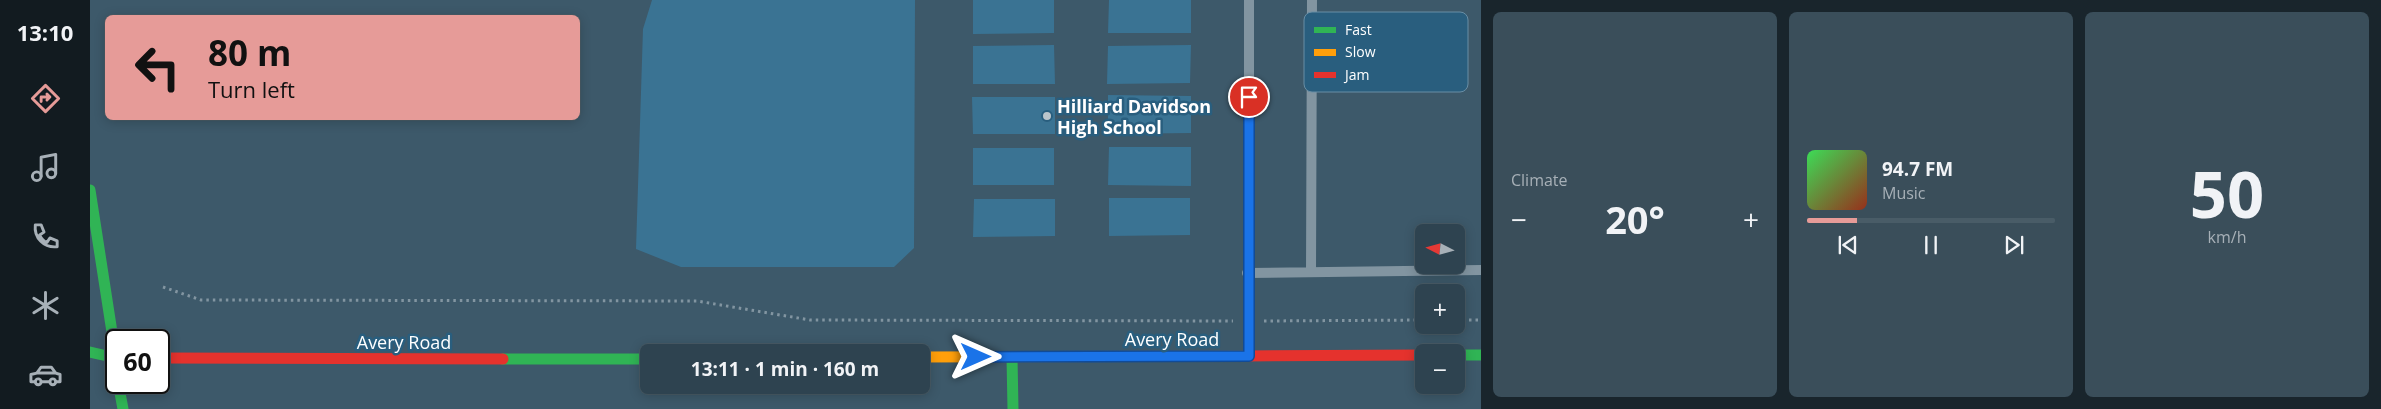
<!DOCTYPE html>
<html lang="en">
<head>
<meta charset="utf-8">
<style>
  body { margin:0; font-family:"Open Sans",sans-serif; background:#3a4e5a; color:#f1f3f6; height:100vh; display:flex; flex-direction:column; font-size:19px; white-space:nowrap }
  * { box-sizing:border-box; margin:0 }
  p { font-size:16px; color:#a7b0b7 }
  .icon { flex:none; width:28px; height:28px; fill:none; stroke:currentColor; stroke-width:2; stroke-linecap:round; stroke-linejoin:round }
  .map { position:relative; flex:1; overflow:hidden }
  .panel { display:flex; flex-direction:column; gap:12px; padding:12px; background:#19252c; width:900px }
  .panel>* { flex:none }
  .guide { position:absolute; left:15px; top:15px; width:475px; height:105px; border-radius:8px; box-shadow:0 2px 12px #0003,0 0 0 1px #495c67; background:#e69b98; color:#111; overflow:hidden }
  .needle { width:32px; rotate:276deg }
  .controls { position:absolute; left:1325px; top:224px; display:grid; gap:10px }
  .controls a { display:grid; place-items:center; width:50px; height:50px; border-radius:8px; background:#2e4350; box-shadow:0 2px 12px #0003,0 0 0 1px #495c67; font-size:25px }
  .speed { position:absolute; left:15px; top:329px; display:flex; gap:10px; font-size:25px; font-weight:700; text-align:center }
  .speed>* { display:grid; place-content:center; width:65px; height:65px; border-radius:50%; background:#2e4350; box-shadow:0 2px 12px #0003,0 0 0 1px #495c67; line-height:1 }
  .speed .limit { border:2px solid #111; border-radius:8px; background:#fff; color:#111 }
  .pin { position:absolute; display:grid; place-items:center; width:42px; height:42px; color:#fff; margin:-21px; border:2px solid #fff; border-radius:50%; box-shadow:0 1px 5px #0007 }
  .me { position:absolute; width:55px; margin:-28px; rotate:90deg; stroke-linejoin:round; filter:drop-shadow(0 0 4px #0008) }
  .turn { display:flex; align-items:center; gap:18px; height:105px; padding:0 20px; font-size:22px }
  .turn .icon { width:65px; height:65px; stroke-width:2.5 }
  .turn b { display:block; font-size:35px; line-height:42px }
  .big { font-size:38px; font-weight:700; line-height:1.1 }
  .panel .card { flex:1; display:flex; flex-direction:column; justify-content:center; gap:8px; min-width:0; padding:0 18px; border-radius:8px; background:#3a4e5a }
  .panel .dial { align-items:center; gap:0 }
  .dial b { font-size:65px; line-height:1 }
  .song { display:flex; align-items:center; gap:15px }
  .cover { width:60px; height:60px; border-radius:8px; background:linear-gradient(135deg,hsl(130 70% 55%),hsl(10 70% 35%)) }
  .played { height:5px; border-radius:2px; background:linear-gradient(90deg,#e69b98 20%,#495c67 20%) }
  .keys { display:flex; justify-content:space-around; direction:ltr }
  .heat { display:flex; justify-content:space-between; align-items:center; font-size:28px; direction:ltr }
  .panel .tiles { flex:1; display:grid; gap:12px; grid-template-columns:repeat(3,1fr) }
  .trip { position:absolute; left:550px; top:344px; width:290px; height:50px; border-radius:8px; background:#2e4350; box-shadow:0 2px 12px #0003,0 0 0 1px #495c67; font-weight:700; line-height:50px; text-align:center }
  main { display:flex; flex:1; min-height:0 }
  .menu { display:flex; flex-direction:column; width:90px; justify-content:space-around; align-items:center; background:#121b20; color:#a7b0b7 }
  .menu .icon { width:35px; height:35px }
  .menu .selected { color:#e69b98 }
  .menu b { font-size:22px; color:#f1f3f6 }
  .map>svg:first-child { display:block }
  .green { fill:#3a7393 }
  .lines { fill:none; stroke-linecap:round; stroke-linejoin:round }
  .path { stroke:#8295a1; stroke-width:3; stroke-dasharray:2.5 4; stroke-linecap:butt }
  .lane { stroke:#8295a1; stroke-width:10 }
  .fast { stroke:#30b455; stroke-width:11 }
  .slow { stroke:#ff9f0a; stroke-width:11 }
  .jam { stroke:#e5322d; stroke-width:11 }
  .route-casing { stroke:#114b97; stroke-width:12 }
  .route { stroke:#1a73e8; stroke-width:9 }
  .poi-dot { fill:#bbc5cb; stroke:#295e7e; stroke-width:2 }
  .labels { text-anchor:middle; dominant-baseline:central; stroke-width:5; stroke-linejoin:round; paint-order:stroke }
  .poi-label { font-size:18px; font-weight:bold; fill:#fff; stroke:#295e7e; text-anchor:start }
  .street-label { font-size:18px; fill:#fff; stroke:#295e7e }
  .key { fill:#295e7e; stroke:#698ea5; stroke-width:1 }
  .key-label { font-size:14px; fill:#fff }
</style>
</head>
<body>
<main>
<nav class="menu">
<b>13:10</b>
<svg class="icon selected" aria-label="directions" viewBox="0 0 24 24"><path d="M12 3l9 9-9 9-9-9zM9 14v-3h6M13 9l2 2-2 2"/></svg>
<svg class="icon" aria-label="music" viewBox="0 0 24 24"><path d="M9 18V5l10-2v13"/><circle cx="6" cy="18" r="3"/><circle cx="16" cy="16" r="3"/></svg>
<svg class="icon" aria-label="phone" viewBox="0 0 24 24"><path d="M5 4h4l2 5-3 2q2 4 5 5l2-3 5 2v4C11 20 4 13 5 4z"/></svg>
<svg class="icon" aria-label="climate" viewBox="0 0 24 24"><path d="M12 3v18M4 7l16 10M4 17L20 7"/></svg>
<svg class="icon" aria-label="car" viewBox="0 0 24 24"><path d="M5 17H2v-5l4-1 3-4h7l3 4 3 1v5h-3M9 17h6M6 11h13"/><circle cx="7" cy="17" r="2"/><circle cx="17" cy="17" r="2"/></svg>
</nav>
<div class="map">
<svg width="1391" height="409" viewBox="0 0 1391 409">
  <rect width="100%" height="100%" fill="#3d596a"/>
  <path class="green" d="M 562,0 L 825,0 L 824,248 L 804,267 L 591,267 L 546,249 L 553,29 Z
    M 883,0 L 964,0 L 964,33 L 883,34 Z
    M 1019,0 L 1101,0 L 1101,33 L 1018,33 Z
    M 964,45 L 965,84 L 883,84 L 883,46 Z
    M 1101,45 L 1100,83 L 1017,84 L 1018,46 Z
    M 1018,95 L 1101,96 L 1101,133 L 1018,134 Z
    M 882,97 L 965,97 L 965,134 L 883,134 Z
    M 1019,147 L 1101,147 L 1101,186 L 1018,185 Z
    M 883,148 L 964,148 L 964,185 L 883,185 Z
    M 1019,198 L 1100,198 L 1100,235 L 1019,236 Z
    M 884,199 L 965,199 L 965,236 L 883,237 Z"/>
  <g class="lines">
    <path class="path" d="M 73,287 L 111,300 L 607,301 L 720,320 L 1143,321
      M 1366,320 L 1391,320
      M 1174,321 L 1334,320"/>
    <path class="lane" d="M 1221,272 L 1222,0
      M 1157,273 L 1391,270
      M 1159,354 L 1159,0"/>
    <path class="fast" d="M 0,190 L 26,358
      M 0,352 L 26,358
      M 1366,355 L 1391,355
      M 922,357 L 923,409
      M 413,359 L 559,359
      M 28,382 L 33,409"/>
    <path class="slow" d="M 831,357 L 1155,356"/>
    <path class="jam" d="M 1155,356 L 1334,355
      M 69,358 L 413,359"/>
  </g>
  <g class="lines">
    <defs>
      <path id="route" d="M 886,357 L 1159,356 L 1159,97"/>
    </defs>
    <use href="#route" class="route-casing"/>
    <use href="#route" class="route"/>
  </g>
  <circle class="poi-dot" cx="957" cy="116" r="5"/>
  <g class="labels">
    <g class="poi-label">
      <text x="967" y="106">Hilliard Davidson<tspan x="967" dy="21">High School</tspan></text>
    </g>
    <g class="street-label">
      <text x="1082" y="339">Avery Road</text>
      <text x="314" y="342">Avery Road</text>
    </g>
  </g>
  <rect x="1214" y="12" width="164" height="80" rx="8" class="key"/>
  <rect x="1224" y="27" width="22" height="6" fill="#30b455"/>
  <rect x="1224" y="49" width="22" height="7" fill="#ff9f0a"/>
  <rect x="1224" y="72" width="22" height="6" fill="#e5322d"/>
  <g class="key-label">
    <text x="1255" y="35">Fast</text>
    <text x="1255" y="57">Slow</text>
    <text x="1255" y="80">Jam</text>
  </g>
</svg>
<div class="controls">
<a><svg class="needle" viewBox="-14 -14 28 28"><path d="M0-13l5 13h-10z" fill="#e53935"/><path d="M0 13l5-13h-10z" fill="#a7b0b7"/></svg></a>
<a>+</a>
<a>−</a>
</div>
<div class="speed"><div class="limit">60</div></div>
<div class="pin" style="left:1159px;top:97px;background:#d93025"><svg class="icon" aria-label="arrive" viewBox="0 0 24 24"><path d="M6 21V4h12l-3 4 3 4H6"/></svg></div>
<svg class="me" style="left:886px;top:357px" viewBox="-20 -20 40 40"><path d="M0-17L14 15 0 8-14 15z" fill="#1a73e8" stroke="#fff" stroke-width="4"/></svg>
<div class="trip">13:11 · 1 min · 160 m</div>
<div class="guide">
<div class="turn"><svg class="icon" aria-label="left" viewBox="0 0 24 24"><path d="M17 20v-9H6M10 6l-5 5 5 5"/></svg><div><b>80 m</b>Turn left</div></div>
</div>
</div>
<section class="panel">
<div class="tiles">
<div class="card"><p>Climate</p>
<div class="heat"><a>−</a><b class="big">20°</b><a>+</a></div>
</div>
<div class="card">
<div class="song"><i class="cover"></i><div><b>94.7 FM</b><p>Music</p></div></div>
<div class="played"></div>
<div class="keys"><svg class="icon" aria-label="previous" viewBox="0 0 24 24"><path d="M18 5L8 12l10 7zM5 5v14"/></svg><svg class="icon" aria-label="pause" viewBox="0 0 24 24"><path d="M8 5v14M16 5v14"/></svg><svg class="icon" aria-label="next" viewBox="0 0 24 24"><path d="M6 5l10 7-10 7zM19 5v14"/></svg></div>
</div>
<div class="card dial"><b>50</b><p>km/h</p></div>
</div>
</section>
</main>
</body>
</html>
